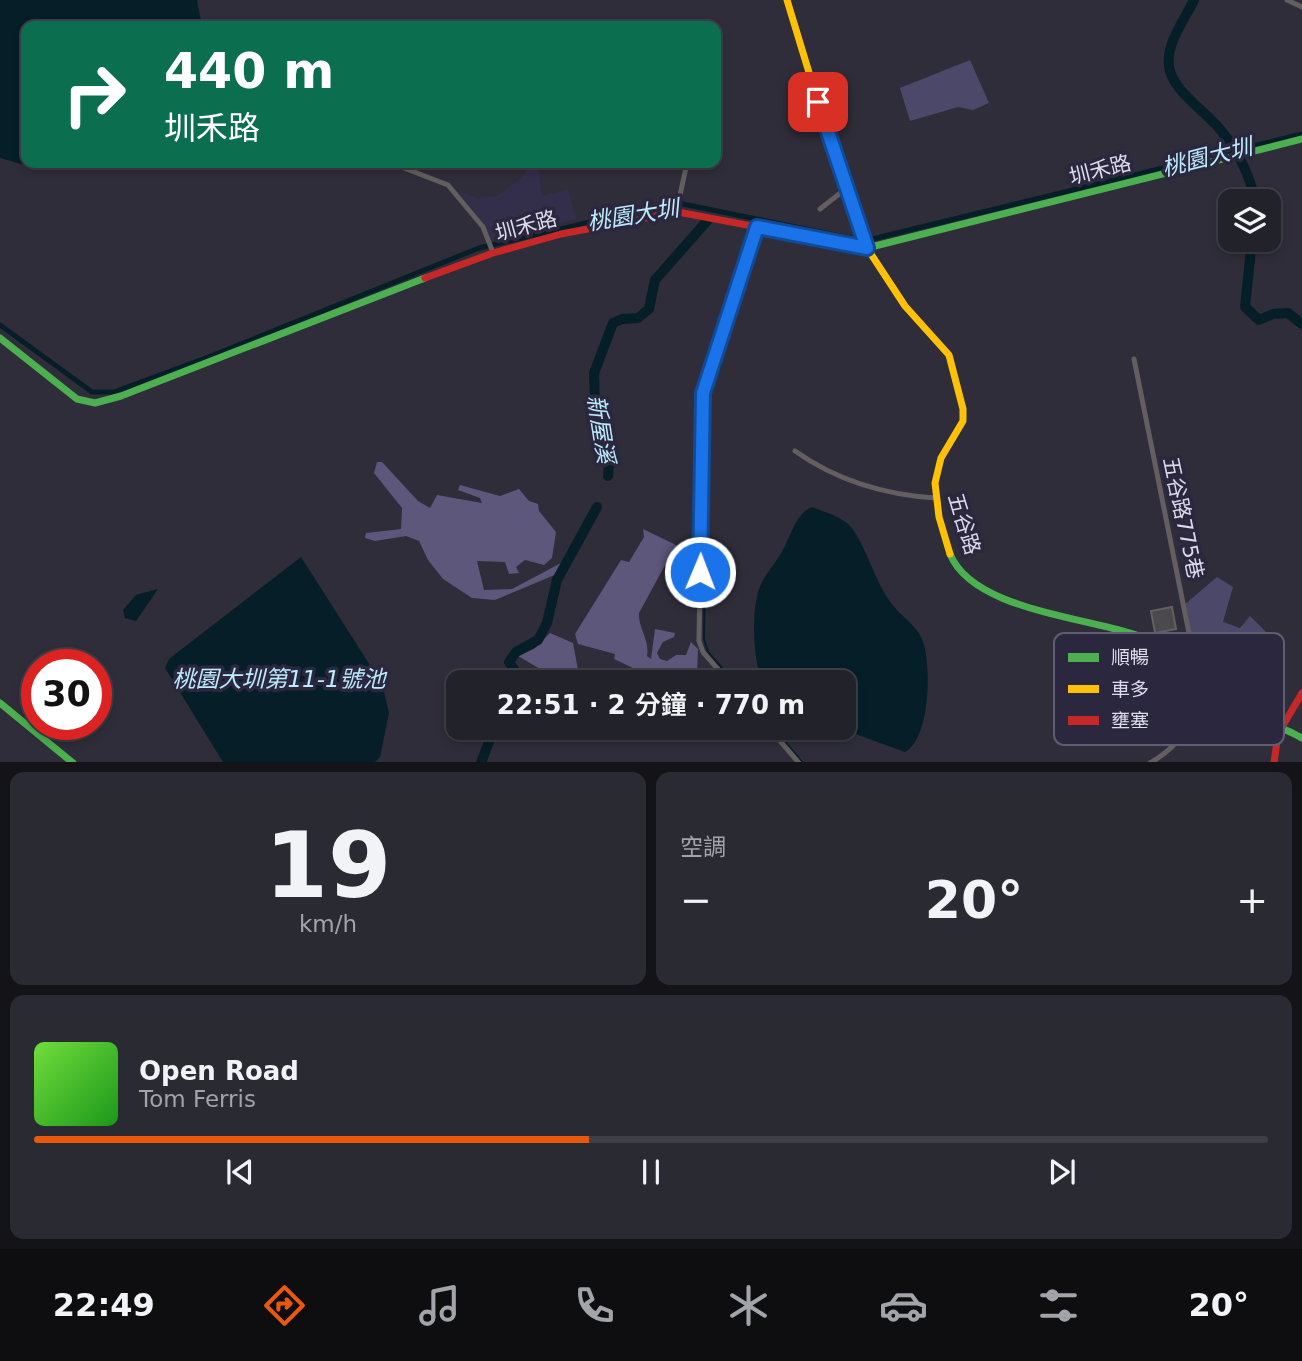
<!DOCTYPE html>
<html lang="zh-TW">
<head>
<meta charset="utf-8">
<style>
  body { margin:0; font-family:"DejaVu Sans","Noto Sans TC",sans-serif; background:#2a2a33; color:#f1f3f6; height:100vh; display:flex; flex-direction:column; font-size:26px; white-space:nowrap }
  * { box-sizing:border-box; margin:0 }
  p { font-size:23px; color:#a2a4a9 }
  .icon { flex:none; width:38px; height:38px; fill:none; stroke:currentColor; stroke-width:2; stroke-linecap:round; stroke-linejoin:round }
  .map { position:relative; height:762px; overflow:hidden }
  .drawer { display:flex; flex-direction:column; gap:10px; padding:10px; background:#131318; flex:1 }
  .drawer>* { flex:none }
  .guide { position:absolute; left:21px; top:21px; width:700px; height:147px; border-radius:14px; box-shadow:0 4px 10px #0003,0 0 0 2px #3f3f47; background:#0b6e4f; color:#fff; overflow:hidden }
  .buttons { position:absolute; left:1218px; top:189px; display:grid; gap:14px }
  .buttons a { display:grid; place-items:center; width:63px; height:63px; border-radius:14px; background:#22222b; box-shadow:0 4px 10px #0003,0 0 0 2px #3f3f47; font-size:35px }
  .speed { position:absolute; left:21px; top:649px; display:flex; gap:14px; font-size:35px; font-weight:700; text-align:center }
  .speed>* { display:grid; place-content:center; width:91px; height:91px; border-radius:50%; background:#22222b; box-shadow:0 4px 10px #0003,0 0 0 2px #3f3f47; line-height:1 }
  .speed .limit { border:10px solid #d22; background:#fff; color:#111 }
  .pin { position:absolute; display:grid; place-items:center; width:60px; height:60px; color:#fff; margin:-30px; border-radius:14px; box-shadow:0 4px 10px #0006 }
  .me { position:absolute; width:77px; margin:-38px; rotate:1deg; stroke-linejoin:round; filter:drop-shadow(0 0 5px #0008) }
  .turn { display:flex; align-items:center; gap:24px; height:147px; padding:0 28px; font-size:32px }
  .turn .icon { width:91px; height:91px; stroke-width:2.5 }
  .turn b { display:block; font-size:49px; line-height:60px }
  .big { font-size:52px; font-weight:600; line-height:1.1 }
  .drawer .card { flex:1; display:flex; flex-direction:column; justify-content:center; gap:10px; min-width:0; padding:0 24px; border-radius:14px; background:#2a2a33 }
  .drawer .dial { align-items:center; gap:0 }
  .dial b { font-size:91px; line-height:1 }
  .song { display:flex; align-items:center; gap:21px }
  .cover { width:84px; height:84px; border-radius:10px; background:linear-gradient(135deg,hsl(100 70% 55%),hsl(120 70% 35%)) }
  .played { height:7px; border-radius:4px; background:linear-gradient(90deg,#ea580c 45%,#3f3f47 45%) }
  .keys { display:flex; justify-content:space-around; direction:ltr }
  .heat { display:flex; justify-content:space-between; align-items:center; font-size:38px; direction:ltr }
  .drawer .tiles { flex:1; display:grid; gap:10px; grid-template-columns:1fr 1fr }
  .card:last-child { grid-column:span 2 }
  .trip { position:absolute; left:446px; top:670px; width:410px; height:70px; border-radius:14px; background:#22222b; box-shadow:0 4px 10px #0003,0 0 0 2px #3f3f47; font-weight:600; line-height:70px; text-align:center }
  .tabs { display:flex; height:112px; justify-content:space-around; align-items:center; background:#0e0e11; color:#a2a4a9 }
  .tabs .icon { width:49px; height:49px }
  .tabs .current { color:#ea580c }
  .tabs b { font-size:32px; color:#f1f3f6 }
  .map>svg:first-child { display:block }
  .built { fill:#332f4a }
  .green { fill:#4c4869 }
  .forest { fill:#5c577b }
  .water { fill:#061e27 }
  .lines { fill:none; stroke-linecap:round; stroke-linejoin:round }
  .stream { stroke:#061e27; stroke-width:2 }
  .canal { stroke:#061e27; stroke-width:5 }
  .river { stroke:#061e27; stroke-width:10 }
  .building { fill:#4c494c; stroke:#646061; stroke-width:2 }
  .street { stroke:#635e60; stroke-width:5 }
  .fast { stroke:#4caf50; stroke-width:7 }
  .slow { stroke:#ffc107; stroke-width:7 }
  .jam { stroke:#c62828; stroke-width:7 }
  .route-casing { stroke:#114b97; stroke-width:18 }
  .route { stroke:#1a73e8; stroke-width:12 }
  .labels { text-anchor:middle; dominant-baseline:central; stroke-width:7; stroke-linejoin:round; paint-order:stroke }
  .street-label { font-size:21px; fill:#dcdbea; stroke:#2b273f }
  .water-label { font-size:23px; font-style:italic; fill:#bbebfc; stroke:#2b273f }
  .key { fill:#2b273f; stroke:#605d72; stroke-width:2 }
  .key-label { font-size:19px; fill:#dcdbea }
</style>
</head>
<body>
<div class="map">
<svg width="1302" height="763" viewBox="0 0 1302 763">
  <rect width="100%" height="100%" fill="#2e2d39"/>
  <path class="built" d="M 538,169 L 542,196 L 568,189 L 576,219 L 492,240 L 480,219 L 458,191 L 478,198 L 497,196 L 518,181 L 527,170 Z"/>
  <path class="green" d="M 970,60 L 989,103 L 973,110 L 958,107 L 910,121 L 900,88 Z
    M 1217,577 L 1233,587 L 1223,622 L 1240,628 L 1250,616 L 1271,637 L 1207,694 L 1184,605 Z"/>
  <path class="forest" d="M 377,462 L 382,462 L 418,501 L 430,508 L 437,495 L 482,503 L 480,498 L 458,490 L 460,485 L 500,496 L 519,489 L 529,501 L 538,504 L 539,511 L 556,532 L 552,558 L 544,565 L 525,560 L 516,567 L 519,573 L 509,574 L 505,562 L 477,561 L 484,590 L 512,589 L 561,563 L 557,574 L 495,600 L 472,598 L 443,579 L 428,560 L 419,541 L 406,536 L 375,541 L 365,538 L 366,533 L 401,529 L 402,508 L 374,473 Z
    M 643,529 L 676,545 L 639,613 C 638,628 650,640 647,656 L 651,659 L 655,629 L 675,633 L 674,637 L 663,642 L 657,653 L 660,659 L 667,661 L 676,655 L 686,655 L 691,642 L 698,649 L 697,675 L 700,682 L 662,682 L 614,659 L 615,654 L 578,644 L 575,634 L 621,560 L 629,562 L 644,537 Z
    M 550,633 L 573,643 L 578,670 L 585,682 L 557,682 L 559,680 L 518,656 L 534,649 Z"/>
  <path class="water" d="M 0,0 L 197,0 L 202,26 L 26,26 L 26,163 L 87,163 L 32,167 L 0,158 Z
    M 812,507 C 824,512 841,516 850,526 C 866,545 874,580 891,603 C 901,617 920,627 924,645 C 931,670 930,738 905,752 L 839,728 L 844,728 L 844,682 L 762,682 C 753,659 750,605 762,582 C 769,569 779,559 785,546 C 792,532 797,513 812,507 Z
    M 301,557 L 382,684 L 389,713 L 380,757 L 374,763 L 223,762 L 165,668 L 169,659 Z
    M 158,589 L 136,621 L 125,618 L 123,610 L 136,595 Z"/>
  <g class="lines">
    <path class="stream" d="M 734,682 L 708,652 L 704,639 L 707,394 L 757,232
      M 773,728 L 803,763"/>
    <path class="canal" d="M 0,325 L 92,392 L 114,392 L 211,356 L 479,248 L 658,206 L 683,204 L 864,241 L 1302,134"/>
    <path class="river" d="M 1194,0 C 1185,19 1166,43 1169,66 C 1172,92 1208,112 1223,133 C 1239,153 1250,176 1255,201
      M 1252,240 L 1245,307 L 1259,320 L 1273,314 L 1288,313 L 1302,324
      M 608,476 L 610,454 L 595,404 L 594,373 L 613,323 L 622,319 L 638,318 L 649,309 L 655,280 L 707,221
      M 523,682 L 509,662 L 516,652 L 538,640 L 547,623 L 557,580 L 597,507
      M 481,763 L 494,728"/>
  </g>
  <path class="building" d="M 1172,607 L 1176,629 L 1155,633 L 1151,611 Z"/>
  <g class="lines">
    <path class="street" d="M 1287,0 L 1302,7
      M 391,163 L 448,185 L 483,227 L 492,250
      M 677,209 L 687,163
      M 820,209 L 848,187
      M 1134,359 L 1199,683
      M 795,451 C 836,480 886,495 936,498
      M 729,682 L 703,652 L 699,641 L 703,393 L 756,227
      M 769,728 L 799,763
      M 1150,763 C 1177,748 1194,724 1206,696"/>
    <path class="fast" d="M 853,245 L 867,248 L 1302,139
      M 0,338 L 77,399 L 95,403 L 121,396 L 425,278
      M 950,554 C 975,615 1104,617 1157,643 C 1189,658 1197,699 1225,717 C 1241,727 1260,723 1277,727 C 1286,729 1294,734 1302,738
      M 0,703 L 73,763"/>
    <path class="slow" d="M 787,0 L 831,145 L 867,248 L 905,306 L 949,355 L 963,409 L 963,421 L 941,458 L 935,483 L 939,517 L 950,554"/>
    <path class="jam" d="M 425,278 L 493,253 L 561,234 L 678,212 L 853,245
      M 1274,763 L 1278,734 L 1302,693"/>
  </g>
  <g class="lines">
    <defs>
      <path id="route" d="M 700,572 L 703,393 L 757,227 L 867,248 L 818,102"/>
    </defs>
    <use href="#route" class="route-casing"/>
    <use href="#route" class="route"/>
  </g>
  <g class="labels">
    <g class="street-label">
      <text transform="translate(1100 170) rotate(-14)">圳禾路</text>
      <text transform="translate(526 226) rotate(-15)">圳禾路</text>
      <text transform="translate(1183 518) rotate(78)">五谷路775巷</text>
      <text transform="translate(964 524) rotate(73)">五谷路</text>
    </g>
    <g class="water-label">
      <text transform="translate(1207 157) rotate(-14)">桃園大圳</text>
      <text transform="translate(633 215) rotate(-9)">桃園大圳</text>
      <text transform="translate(601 429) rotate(81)">新屋溪</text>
      <text x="279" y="679">桃園大圳第11-1號池</text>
    </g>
  </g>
  <rect x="1054" y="633" width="230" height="112" rx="10" class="key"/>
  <rect x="1068" y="653" width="31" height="9" fill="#4caf50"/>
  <rect x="1068" y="685" width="31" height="8" fill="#ffc107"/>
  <rect x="1068" y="716" width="31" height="9" fill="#c62828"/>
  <g class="key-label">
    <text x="1111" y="664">順暢</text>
    <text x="1111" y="696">車多</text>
    <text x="1111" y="727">壅塞</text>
  </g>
</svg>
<div class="buttons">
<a><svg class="icon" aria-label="layers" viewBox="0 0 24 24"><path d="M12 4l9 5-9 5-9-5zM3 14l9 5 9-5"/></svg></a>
</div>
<div class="speed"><div class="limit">30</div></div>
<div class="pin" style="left:818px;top:102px;background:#d93025"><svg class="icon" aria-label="arrive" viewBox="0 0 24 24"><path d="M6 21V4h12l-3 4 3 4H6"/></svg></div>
<svg class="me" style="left:700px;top:572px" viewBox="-20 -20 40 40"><circle r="17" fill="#1a73e8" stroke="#fff" stroke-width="3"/><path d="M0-11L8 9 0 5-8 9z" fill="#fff"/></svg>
<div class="trip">22:51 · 2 分鐘 · 770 m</div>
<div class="guide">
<div class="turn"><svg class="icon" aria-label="right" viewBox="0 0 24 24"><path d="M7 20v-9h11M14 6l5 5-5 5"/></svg><div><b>440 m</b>圳禾路</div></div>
</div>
</div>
<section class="drawer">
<div class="tiles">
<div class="card dial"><b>19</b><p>km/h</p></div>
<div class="card"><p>空調</p>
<div class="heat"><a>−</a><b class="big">20°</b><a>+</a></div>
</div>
<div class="card">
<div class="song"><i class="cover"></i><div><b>Open Road</b><p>Tom Ferris</p></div></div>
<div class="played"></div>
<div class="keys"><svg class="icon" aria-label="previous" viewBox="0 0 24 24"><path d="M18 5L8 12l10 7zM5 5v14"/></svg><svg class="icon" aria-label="pause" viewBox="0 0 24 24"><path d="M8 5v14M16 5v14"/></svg><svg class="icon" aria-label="next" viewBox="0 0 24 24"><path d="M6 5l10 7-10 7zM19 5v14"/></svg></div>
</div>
</div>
</section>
<nav class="tabs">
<b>22:49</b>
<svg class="icon current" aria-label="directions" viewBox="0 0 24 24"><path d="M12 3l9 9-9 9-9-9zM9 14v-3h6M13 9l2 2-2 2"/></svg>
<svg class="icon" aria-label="music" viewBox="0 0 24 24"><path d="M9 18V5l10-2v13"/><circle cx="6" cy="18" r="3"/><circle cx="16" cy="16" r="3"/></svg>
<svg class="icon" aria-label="phone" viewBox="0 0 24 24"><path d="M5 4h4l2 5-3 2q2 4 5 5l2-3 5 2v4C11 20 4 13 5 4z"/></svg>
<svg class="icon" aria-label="climate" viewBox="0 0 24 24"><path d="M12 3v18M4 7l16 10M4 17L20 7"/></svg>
<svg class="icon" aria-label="car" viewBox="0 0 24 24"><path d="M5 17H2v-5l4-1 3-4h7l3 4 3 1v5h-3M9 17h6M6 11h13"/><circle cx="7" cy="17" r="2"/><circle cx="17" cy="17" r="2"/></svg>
<svg class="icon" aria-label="filters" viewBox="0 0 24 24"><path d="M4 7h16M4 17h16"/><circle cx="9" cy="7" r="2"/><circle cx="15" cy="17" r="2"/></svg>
<b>20°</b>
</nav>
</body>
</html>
